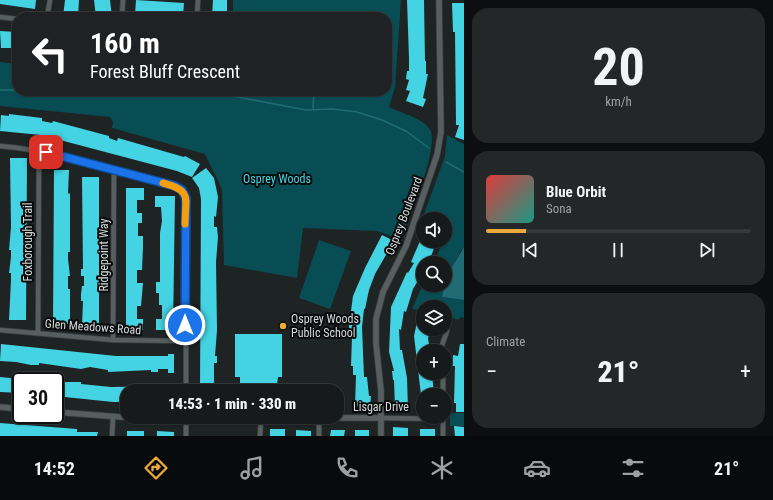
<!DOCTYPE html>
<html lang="en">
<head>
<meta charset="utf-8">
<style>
  body { margin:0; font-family:"Roboto Condensed",sans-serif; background:#232728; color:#f1f3f6; height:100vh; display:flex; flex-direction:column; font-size:15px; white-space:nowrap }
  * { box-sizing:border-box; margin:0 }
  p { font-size:13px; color:#9ea1a3 }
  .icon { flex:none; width:22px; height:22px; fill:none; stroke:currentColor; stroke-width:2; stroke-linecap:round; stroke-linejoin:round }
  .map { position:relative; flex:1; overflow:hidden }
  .drawer { display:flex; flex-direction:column; gap:8px; padding:8px; background:#0c0e0f; width:309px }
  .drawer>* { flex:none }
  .banner { position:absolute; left:12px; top:12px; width:380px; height:84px; border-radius:16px; box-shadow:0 1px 3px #0004,0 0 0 1px #35383a; background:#202124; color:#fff; overflow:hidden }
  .buttons { position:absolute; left:416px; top:212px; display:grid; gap:8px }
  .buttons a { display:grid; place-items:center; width:36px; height:36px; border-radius:50%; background:#161a1b; box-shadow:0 1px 3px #0004,0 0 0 1px #35383a; font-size:20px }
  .speed { position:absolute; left:12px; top:372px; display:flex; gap:8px; font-size:20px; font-weight:700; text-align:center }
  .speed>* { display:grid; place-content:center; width:52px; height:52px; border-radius:50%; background:#161a1b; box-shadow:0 1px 3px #0004,0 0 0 1px #35383a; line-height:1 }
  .speed .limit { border:2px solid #111; border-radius:6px; background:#fff; color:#111 }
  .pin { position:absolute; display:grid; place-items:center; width:34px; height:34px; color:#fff; margin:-17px; border-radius:8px; box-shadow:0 2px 6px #0006 }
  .me { position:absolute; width:44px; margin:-22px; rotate:0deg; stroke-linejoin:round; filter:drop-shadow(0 0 3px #0008) }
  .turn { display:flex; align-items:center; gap:14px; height:84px; padding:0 12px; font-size:18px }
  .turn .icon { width:52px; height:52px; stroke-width:2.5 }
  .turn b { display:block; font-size:28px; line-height:34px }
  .big { font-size:30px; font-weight:800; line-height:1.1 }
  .drawer .widget { flex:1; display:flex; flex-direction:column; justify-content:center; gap:6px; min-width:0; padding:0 14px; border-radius:16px; background:#232728 }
  .drawer .dial { align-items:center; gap:0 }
  .dial b { font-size:52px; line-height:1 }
  .song { display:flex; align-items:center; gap:12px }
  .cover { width:48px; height:48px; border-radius:6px; background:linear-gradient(135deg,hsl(0 70% 55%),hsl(170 70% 35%)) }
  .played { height:4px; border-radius:2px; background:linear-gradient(90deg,#ebaa39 15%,#35383a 15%) }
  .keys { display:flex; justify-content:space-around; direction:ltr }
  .heat { display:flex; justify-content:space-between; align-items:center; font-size:22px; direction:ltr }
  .trip { position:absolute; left:120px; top:384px; width:224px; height:40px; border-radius:16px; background:#161a1b; box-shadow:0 1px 3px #0004,0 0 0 1px #35383a; font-weight:800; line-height:40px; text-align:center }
  .tab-bar { display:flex; height:64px; justify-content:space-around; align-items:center; background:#090a0b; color:#9ea1a3 }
  .tab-bar .icon { width:28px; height:28px }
  .tab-bar .current { color:#ebaa39 }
  .tab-bar b { font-size:18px; color:#f1f3f6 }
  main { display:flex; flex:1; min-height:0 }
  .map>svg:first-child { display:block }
  .green { fill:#084d54 }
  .water { fill:#216c74 }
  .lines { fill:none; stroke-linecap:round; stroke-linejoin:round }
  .stream { stroke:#216c74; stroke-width:1.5 }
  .building { fill:#43d3e3 }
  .minor-casing { stroke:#393e3e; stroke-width:6 }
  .tertiary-casing { stroke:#393e3e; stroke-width:7 }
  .minor { stroke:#575e5f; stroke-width:4.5 }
  .tertiary { stroke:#575e5f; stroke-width:5.5 }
  .route-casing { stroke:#114b97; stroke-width:10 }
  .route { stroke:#1a73e8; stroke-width:7 }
  .slow { stroke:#f59e0b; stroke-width:7 }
  .poi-dot { fill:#ebaa39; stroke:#0a0c0c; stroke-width:1.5 }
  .labels { text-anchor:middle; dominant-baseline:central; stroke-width:4; stroke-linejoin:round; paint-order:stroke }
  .park-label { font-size:12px; fill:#46d5e5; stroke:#0a0c0c }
  .street-label { font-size:12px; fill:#d5d9da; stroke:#0a0c0c }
  .poi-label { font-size:12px; fill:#d5d9da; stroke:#0a0c0c; text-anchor:start }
</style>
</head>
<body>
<main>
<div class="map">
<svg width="464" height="436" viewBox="0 0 464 436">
  <rect width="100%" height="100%" fill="#1e2324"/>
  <path class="green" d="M 233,0 L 401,0 L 395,87 L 389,107 C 401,113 420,117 429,128 C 442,143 408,221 400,239 L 377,231 L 303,228 L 297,278 L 224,265 L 222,189 L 205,154 L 112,128 L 113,122 L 110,117 L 0,106 L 0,62 L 17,64 L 17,91 L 387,91 L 387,17 L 233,17 Z
    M 447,135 L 464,144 L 464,247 L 460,252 L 445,283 L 445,263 L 434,263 L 443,241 L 445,241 L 448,226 L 445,224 L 445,219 L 430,219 L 423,217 L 445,156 Z
    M 319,240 L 351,251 L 330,309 L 299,298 Z
    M 423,284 L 445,285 L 442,297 L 464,300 L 464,318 L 461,317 L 458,320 L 445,314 L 445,307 L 423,307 L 423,310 L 412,309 Z
    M 450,413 L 464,413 L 464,426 L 450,426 Z"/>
  <path class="water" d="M 464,247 L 464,300 L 442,297 L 446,277 Z"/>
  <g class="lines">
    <path class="stream" d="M 0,90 L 17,90
      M 206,91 L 306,110 L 332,109 L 357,112 L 382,120 L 406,131 L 429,148
      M 313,109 L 314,91
      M 446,162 L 464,172"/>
  </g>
  <path class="building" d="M 0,0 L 36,0 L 35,9 L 0,4 Z
    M 65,0 L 79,0 L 78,17 L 63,17 Z
    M 94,0 L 110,0 L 112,17 L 96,17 Z
    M 136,0 L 184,3 L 183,17 L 135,14 Z
    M 213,0 L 227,0 L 227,17 L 212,17 Z
    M 407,0 L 424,0 L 425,61 L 426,61 L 426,74 L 428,74 L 423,98 L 426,99 L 423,107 L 406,101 L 410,91 L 406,90 L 409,80 L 406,79 L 407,71 L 409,71 L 409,59 Z
    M 452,3 L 464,3 L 464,140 L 455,137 L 459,125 L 456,125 L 455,32 L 453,32 Z
    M 0,31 L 17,32 L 17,48 L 1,48 Z
    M 9,114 L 42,118 L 42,121 L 52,123 L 53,121 L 109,136 L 109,138 L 117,141 L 118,138 L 184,157 L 185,156 L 200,164 L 192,177 L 177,171 L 41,135 L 0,131 L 1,115 L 9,116 Z
    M 10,158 L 27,158 L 26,320 L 9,320 L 11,280 L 11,273 L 9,273 L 11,257 L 11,250 L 9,250 L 11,227 Z
    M 206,168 L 214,178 L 218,197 L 216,217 L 214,216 L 214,227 L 217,227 L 218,237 L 216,262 L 217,330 L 215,356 L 217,356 L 217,363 L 214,363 L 214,391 L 200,391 L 201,199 L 199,188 L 192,178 Z
    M 54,170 L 69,170 L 68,194 L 70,193 L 70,252 L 68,252 L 68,259 L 70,276 L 68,276 L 68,289 L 70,289 L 70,324 L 53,324 Z
    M 82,177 L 99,177 L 99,326 L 82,326 L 83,301 L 81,301 L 81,294 L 82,286 L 84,286 L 84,276 L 81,276 L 81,269 L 83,269 Z
    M 126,188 L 144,188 L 144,200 L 137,200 L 137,213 L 142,213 L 142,223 L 138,223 L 138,236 L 143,236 L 143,247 L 142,270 L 137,270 L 137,283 L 143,283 L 141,306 L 137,306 L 137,319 L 143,319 L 143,330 L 126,330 Z
    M 155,196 L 175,196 L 173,330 L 156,330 L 156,319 L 162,319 L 162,305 L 159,305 L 159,293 L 156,293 L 156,282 L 160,282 L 160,233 L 162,221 L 161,207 L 155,207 Z
    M 382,235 L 394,241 L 375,274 L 369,290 L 365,309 L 364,309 L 362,327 L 364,377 L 367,377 L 369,396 L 371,396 L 370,407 L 355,406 L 356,375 L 353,375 L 353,366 L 351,366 L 352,337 L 350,337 L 349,326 L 353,296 L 365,268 Z
    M 420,241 L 435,241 L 433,245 L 435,246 L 431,256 L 429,256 L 426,263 L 423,263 L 419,279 L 413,289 L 406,312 L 404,311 L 401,330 L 399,329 L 400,350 L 402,350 L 407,378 L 408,409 L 395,409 L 394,380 L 393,380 L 392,371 L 394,371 L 389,352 L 391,307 L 407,272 L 408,273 L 414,263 L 411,262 Z
    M 419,313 L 423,314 L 423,329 L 430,329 L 428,339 L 430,349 L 428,351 L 423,351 L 423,373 L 432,373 L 434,395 L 421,395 L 414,336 Z
    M 235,334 L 282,334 L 282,377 L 278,377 L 277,385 L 240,385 L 240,377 L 235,377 Z
    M 1,344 L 116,356 L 168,356 L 168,354 L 174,354 L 174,373 L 168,373 L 168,369 L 158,369 L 158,372 L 151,372 L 151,370 L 108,372 L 108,370 L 90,367 L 81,369 L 39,363 L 39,365 L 31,365 L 16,362 L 0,361 Z
    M 460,344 L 464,344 L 464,412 L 456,412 L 456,403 L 454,403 L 455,366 L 452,366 L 453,355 L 458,356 Z
    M 0,377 L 21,379 L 21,393 L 0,392 Z
    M 55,379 L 60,379 L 60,382 L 81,382 L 81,384 L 111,387 L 174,386 L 174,391 L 127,391 L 127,402 L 113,402 L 55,396 Z
    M 0,423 L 77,429 L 77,432 L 98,432 L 97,436 L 0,436 Z
    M 454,426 L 464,427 L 464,436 L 455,436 Z
    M 393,427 L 408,428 L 408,436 L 393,436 Z
    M 270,429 L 285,429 L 285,436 L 270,436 Z
    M 420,429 L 435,429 L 435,436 L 420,436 Z
    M 296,430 L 311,431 L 311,436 L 296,436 Z
    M 331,430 L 345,430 L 344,436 L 330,436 Z
    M 355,430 L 369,430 L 369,436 L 355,436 Z
    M 127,431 L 144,431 L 144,436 L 127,436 Z
    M 157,431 L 174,432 L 174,436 L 157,436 Z"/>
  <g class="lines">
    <defs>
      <path id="minor" d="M 0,17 L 17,19
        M 47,17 L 50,0
        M 122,17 L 123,0
        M 197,17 L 198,0
        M 0,146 C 59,151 118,172 175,186 L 182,190 L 186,198 L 186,391
        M 0,330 L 113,340 L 185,341
        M 38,333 L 39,151
        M 113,340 L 114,171
        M 440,351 L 447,331
        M 443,373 L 443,395
        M 186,417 L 186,436
        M 319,418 L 319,436
        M 381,418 L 443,419
        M 112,436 L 113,417
        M 260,436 L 261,418
        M 443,436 L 443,417"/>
      <path id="tertiary" d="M 0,407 L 21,409
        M 55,412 L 121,417 L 381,418
        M 381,436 L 381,391 L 376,343 L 376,319 L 383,292 L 406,246 L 437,155 L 441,132 L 439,0"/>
    </defs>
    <use href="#minor" class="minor-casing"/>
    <use href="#tertiary" class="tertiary-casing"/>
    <use href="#minor" class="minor"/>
    <use href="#tertiary" class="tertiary"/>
  </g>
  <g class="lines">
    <defs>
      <path id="route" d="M 46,152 L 175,186 L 182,190 L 186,198 L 185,325"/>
    </defs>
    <use href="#route" class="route-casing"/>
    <use href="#route" class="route"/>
    <path class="slow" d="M 163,183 C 193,191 185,198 185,224"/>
  </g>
  <circle class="poi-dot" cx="283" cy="326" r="4"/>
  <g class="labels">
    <g class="park-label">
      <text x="277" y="179">Osprey Woods</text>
    </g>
    <g class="street-label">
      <text transform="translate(404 216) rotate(-69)">Osprey Boulevard</text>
      <text transform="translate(28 242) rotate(-90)">Foxborough Trail</text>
      <text transform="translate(104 255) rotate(-90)">Ridgepoint Way</text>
      <text transform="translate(93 327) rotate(4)">Glen Meadows Road</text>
      <text x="381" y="407">Lisgar Drive</text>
    </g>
    <g class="poi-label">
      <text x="291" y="319">Osprey Woods<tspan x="291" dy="14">Public School</tspan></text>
    </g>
  </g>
</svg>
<div class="buttons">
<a><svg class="icon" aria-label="sound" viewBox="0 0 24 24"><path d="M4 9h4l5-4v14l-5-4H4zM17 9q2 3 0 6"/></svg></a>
<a><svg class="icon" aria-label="search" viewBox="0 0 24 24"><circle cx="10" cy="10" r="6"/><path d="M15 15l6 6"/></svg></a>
<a><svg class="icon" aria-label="layers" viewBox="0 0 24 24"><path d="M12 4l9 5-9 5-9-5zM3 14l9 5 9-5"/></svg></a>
<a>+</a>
<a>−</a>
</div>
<div class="speed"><div class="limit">30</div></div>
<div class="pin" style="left:46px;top:152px;background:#d93025"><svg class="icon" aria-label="arrive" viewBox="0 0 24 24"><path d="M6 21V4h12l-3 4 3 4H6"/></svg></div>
<svg class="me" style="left:185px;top:325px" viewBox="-20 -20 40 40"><circle r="17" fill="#1a73e8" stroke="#fff" stroke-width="3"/><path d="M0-11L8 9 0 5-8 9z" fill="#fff"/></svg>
<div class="trip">14:53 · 1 min · 330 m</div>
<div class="banner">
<div class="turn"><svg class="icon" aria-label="left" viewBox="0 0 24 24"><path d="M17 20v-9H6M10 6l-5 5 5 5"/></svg><div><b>160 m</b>Forest Bluff Crescent</div></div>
</div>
</div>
<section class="drawer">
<div class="widget dial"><b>20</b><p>km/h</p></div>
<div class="widget">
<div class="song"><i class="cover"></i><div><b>Blue Orbit</b><p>Sona</p></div></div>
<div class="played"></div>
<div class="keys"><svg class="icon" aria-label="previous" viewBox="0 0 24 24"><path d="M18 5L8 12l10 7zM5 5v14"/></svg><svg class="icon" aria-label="pause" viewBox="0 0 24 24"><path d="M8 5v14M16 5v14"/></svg><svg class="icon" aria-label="next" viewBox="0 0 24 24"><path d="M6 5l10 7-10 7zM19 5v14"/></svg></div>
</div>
<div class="widget"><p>Climate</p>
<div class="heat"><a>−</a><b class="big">21°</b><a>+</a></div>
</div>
</section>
</main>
<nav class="tab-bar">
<b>14:52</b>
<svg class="icon current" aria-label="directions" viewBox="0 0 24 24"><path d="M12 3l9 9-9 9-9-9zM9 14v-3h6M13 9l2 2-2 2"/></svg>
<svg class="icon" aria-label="music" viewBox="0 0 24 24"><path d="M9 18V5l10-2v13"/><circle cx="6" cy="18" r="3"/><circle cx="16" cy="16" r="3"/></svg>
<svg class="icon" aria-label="phone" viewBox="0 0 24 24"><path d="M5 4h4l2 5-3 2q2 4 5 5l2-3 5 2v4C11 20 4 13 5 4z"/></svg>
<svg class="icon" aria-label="climate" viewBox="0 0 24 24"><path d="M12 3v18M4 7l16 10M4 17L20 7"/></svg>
<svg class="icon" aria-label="car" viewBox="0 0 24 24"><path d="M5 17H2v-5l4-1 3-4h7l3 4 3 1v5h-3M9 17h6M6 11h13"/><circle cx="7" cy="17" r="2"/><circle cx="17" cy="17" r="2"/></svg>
<svg class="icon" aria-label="filters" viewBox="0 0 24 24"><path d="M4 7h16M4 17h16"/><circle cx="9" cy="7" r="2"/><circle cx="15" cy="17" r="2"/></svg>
<b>21°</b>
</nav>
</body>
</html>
